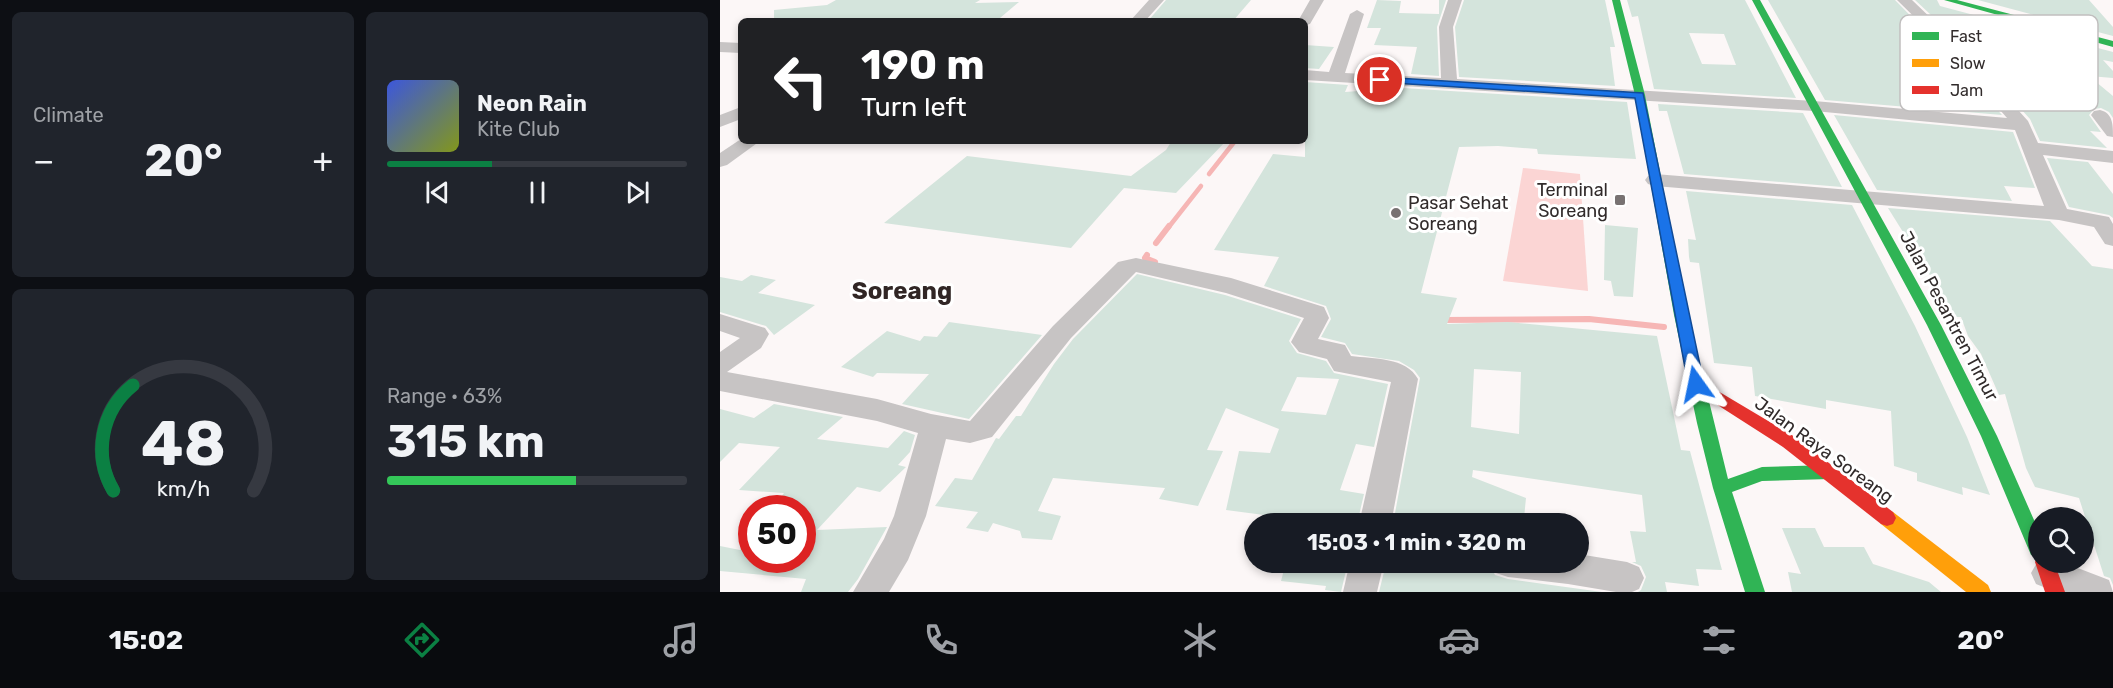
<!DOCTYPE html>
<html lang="en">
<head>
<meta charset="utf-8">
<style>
  body { margin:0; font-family:Rubik,sans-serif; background:#20242c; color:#f1f3f6; height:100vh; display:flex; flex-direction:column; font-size:22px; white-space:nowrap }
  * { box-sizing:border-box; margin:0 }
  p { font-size:20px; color:#9ea1a6 }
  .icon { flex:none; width:33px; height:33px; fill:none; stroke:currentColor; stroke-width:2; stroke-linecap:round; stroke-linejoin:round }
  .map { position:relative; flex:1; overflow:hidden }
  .drawer { display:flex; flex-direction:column; gap:12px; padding:12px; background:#0d0f14; width:720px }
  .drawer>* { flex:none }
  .hud { position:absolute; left:18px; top:18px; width:570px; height:126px; border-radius:9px; box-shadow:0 3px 9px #0003; background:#202124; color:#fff; overflow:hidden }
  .buttons { position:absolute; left:1308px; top:507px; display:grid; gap:12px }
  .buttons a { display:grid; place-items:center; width:66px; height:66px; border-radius:50%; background:#171b24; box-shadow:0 3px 9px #0003; font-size:30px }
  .speed { position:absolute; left:18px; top:495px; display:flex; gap:12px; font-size:30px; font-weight:700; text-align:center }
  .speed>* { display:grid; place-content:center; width:78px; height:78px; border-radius:50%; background:#171b24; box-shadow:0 3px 9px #0003; line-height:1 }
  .speed .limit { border:9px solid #d22; background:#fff; color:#111 }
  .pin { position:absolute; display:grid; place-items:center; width:51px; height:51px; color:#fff; margin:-26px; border:3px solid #fff; border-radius:50%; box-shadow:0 2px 6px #0007 }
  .me { position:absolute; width:66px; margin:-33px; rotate:348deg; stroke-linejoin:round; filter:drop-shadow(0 0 4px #0008) }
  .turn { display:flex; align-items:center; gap:21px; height:126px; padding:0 24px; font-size:27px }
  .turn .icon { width:78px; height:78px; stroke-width:2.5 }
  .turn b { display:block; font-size:42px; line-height:51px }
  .big { font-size:45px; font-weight:700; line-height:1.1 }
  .drawer .widget { flex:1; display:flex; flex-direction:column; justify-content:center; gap:9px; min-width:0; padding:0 21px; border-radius:9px; background:#20242c }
  .drawer .dial { align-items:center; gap:0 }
  .dial svg { height:156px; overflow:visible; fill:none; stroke:#363941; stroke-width:7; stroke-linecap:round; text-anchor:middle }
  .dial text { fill:#f1f3f6; stroke:none }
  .song { display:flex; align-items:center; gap:18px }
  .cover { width:72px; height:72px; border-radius:9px; background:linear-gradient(135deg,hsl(230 70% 55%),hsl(70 70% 35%)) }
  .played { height:6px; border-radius:3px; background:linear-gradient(90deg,#0b8043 35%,#363941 35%) }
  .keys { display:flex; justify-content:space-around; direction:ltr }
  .heat { display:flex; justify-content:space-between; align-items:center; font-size:33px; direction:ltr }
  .charge { height:9px; border-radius:4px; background:linear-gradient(90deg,#34c759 63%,#363941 0) }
  .drawer .tiles { flex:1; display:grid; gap:12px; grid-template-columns:repeat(2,1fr) }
  .trip { position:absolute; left:524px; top:513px; width:345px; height:60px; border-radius:30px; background:#171b24; box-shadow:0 3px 9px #0003; font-weight:700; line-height:60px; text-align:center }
  .tabs { display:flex; height:96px; justify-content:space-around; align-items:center; background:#090b0e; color:#9ea1a6 }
  .tabs .icon { width:42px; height:42px }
  .tabs .on { color:#0b8043 }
  .tabs b { font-size:27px; color:#f1f3f6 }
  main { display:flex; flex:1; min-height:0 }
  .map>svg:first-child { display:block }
  .green { fill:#fbd5d4 }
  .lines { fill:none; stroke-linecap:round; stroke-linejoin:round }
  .stream-far1 { stroke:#f6b6b5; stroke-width:4.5 }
  .stream { stroke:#f6b6b5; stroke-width:6 }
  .building { fill:#d4e4dc; fill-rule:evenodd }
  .street { fill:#c7c4c4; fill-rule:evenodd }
  .fast { fill:#30b455; fill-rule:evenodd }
  .slow { fill:#ff9f0a; fill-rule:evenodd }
  .jam { fill:#e5322d; fill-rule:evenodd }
  .route { fill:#1a73e8; stroke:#114b97; stroke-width:1.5 }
  .poi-dot { fill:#787272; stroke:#fff; stroke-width:2 }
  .labels { text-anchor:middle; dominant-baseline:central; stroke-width:6; stroke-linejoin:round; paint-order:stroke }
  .poi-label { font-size:18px; fill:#312b2b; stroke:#fff; text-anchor:end }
  .street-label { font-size:18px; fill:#312b2b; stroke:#fff }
  .district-label { font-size:24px; font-weight:bold; fill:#312625; stroke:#fff }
  .key { fill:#fff; stroke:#c1bfbf; stroke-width:1.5 }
  .key-label { font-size:16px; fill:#312b2b }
</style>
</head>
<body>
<main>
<section class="drawer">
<div class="tiles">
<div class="widget"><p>Climate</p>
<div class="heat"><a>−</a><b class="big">20°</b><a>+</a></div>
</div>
<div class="widget">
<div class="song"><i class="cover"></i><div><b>Neon Rain</b><p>Kite Club</p></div></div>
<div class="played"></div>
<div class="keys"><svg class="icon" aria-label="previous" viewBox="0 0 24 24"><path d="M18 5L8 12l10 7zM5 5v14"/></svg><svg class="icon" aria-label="pause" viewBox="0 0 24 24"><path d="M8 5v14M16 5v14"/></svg><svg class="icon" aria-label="next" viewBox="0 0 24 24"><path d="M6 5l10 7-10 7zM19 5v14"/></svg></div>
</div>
<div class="widget dial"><svg viewBox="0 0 100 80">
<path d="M14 69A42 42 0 1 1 86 69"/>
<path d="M14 69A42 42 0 0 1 24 15" stroke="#0b8043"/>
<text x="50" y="56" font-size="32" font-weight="700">48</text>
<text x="50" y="72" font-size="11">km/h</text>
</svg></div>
<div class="widget"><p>Range · 63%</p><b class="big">315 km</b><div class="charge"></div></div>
</div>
</section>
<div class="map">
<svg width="1393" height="592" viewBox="0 0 1393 592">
  <rect width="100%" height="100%" fill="#fcf7f7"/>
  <path class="green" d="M 803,168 L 860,174 L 868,291 L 783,281 Z"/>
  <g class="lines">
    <path class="stream-far1" d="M 489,174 L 515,141
      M 448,228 L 481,186"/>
    <path class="stream" d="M 436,243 L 449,226
      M 427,255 L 425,258 L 435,262
      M 720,320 L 869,319 L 944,327"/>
  </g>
  <path class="building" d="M 116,0 L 260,0 L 255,3 L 299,2 L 280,18 L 251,18 L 249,20 L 225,21 L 54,21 L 54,10 L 107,5 Z
    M 446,0 L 531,0 L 513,21 L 428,21 Z
    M 657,0 L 681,1 L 679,13 L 719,14 L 719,0 L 726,0 L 717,27 L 719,76 L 691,74 L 697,47 L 654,45 L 661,28 L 647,28 Z
    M 744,0 L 885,0 L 895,47 L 890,47 L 895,86 L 739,77 L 735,27 Z
    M 907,0 L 1025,0 L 1076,98 L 934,89 L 918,16 L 912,17 ZM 969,33 L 1004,34 L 1016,65 L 982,64 Z
    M 1048,0 L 1175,0 L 1228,54 L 1282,115 L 1105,100 Z
    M 1195,0 L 1217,0 L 1220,6 L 1393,52 L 1393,62 L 1383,60 L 1393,71 L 1393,78 L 1369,76 L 1393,96 L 1393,118 L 1389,112 L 1381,108 L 1374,109 L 1369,115 L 1381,132 L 1370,131 L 1387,148 L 1320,141 L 1310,119 L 1242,44 Z
    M 1258,0 L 1369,0 L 1393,27 L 1393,36 Z
    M 585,45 L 614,47 L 599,69 L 585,68 Z
    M 585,82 L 628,85 L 625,92 L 667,89 L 667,87 L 907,102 L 916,159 L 818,154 L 817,149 L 778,146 L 739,147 L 701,293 L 737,298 L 727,324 L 788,322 L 937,336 L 961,450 L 970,451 L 1002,570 L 976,569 L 979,586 L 945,582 L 947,592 L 918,592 L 921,590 L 926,577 L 921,566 L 912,562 L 916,562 L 910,531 L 926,532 L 922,495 L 753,470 L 752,477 L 806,498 L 804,518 L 752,513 L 752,524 L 699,524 L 677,520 L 677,524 L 673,524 L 700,378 L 694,370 L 679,361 L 632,354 L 625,343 L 601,337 L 611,319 L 606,306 L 544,286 L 559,257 L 494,250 L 553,154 L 585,157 ZM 754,369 L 801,372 L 799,434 L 751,427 Z
    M 938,104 L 1083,113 L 1122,187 L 964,174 L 947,111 L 939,111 Z
    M 1114,115 L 1293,132 L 1315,188 L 1284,186 L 1292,201 L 1157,190 Z
    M 491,141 L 506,141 L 456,193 L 404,188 L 351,248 L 164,223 L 247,156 L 411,176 L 446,150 L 451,142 L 476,143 Z
    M 1327,158 L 1368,162 L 1393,194 L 1393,218 L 1389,215 L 1349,207 Z
    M 966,191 L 1132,205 L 1195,326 L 1247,437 L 1270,495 L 1242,487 L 1243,495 L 1197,481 L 1197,473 L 1174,466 L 1171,411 L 1106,400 L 1106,409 L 1035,396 L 1032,367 L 994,363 L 979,263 L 970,262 L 969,257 L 968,239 L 976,240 Z
    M 1168,208 L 1330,221 L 1372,266 L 1393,269 L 1393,585 L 1390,578 L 1384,576 L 1359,498 L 1315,487 L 1306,468 L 1285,394 L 1279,395 L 1261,354 L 1248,336 L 1241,317 L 1236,317 Z
    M 885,225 L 918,228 L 913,297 L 894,296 L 891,281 L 884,280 Z
    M 417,274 L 505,295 L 581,319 L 569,341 L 577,353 L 606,361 L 614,373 L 668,384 L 654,447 L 636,444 L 620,490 L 644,494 L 637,524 L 543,523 L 544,515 L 506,510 L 519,451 L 550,453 L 559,429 L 506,408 L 487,450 L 503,451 L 478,506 L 439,499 L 445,488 L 333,478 L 318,511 L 341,516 L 332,540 L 302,538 L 300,531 L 273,523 L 268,532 L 246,528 L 258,512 L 215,506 L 235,478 L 252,480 L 276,438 L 279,439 L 296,416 L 301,416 L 334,364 L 353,339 ZM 577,377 L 619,379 L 606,415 L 561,411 Z
    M 31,275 L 56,280 L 38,293 L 95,305 L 54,335 L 46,326 L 0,312 L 0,277 L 22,281 Z
    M 229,322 L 322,335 L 249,419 L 182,404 L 209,374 L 157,373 L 153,377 L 121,367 L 167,331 L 200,341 L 204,336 L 217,337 Z
    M 54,404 L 123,417 L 97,439 L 168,448 L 184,431 L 195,435 L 190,452 L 178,465 L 186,467 L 160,492 L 137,487 L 97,530 L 167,527 L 138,579 L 128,592 L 81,592 L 86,579 L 0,571 L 0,546 L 20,550 L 32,539 L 32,560 L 82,560 L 82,505 L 58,501 L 64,493 L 19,490 L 60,447 L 19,443 L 0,462 L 0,409 L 34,418 Z
    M 1062,528 L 1095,528 L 1104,547 L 1144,547 L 1153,564 L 1209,582 L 1221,592 L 1072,592 L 1068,572 L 1081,574 Z
    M 566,562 L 628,562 L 621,592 L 605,590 L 606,586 L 561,581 Z
    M 666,564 L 692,565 L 692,567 L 772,569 L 775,575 L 788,579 L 882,592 L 659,592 Z"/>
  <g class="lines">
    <path class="street" d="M 429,0 L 444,0 L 425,21 L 410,21 Z
      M 590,0 L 604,0 L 590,24 L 585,25 L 585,21 L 578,21 Z
      M 728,0 L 742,0 L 733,27 L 737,79 L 1094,101 L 1287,118 L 1230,52 L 1177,0 L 1192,0 L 1240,46 L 1308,121 L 1318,143 L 1393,151 L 1393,163 L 1323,155 L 1347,209 L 1389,217 L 1393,224 L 1393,246 L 1385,244 L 1374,227 L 1339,220 L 935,186 L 928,184 L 925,180 L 928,176 L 935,174 L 1324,206 L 1295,130 L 1094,111 L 585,80 L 585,70 L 609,72 L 630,14 L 637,10 L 644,14 L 625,73 L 721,78 L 719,27 Z
      M 0,42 L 21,43 L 21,53 L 0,52 Z
      M 21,107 L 21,119 L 0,127 L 0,115 Z
      M 1380,110 C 1393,113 1393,125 1393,137 L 1387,136 L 1371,115 L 1374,111 Z
      M 21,139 L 40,141 L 7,165 L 0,167 L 0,153 Z
      M 416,258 L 511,278 L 604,307 L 609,318 L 598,339 L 625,345 L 631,356 C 654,359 686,357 698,379 L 671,524 L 639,524 L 671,382 L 614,371 L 607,359 L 579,352 L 571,342 L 584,318 L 506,293 L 416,272 L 351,338 L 272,437 L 250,443 L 226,439 L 206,516 L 188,560 L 169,592 L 133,592 L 164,539 L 174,516 L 198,433 L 157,421 L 0,391 L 0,352 L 20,338 L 0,331 L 0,314 L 45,328 L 49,334 L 41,348 L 7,372 L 157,399 L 211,414 L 250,421 L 333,326 L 398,262 Z
      M 858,554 L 907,562 L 919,567 L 924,578 L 919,589 L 912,592 L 896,592 L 848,584 L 788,577 L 776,573 L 771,562 L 858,562 Z
      M 1318,561 L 1342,562 L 1389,580 L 1393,592 L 1336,592 L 1316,584 L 1311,573 Z
      M 630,562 L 664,562 L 657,592 L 623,592 Z"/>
    <path class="fast" d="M 892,0 L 900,0 L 925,95 L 968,315 L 1008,479 L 1042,467 L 1110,465 L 1116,467 L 1119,472 L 1116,477 L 1110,479 L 1042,481 L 1012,492 L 1045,592 L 1025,592 L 993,488 L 977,423 L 954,315 L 915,95 Z
      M 1032,0 L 1040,0 L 1221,325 L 1277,436 L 1318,529 L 1318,557 L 1311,555 L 1261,436 L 1207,325 Z
      M 1224,0 L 1237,0 L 1393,41 L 1393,47 Z"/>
    <path class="slow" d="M 1167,510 L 1173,512 L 1268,585 L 1271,592 L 1246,592 L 1161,524 L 1158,518 L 1161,512 Z"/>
    <path class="jam" d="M 976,378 L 1075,437 L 1173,512 L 1176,518 L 1173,524 L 1167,526 L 1161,524 L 1063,447 L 971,388 L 968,384 L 971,380 Z
      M 1318,555 L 1318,562 L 1334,562 L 1345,592 L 1325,592 L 1315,562 Z"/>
  </g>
  <path class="route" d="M 660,77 L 923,93 L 984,384 L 982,388 L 971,388 L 968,384 L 915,98 L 657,82 L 656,80 Z"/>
  <g class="poi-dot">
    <rect x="894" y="194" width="12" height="12" rx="3"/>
    <circle cx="676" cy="213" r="6"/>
  </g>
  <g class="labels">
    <g class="poi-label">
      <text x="888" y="190">Terminal<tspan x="888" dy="21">Soreang</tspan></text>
      <text x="688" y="203" text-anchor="start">Pasar Sehat<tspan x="688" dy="21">Soreang</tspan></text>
    </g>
    <g class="street-label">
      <text transform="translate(1229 316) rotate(62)">Jalan Pesantren Timur</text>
      <text transform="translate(1104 450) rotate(36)">Jalan Raya Soreang</text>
    </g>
    <g class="district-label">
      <text x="182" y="291">Soreang</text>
    </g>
  </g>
  <rect x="1180" y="15" width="198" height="96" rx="9" class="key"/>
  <rect x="1192" y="32" width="27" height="8" fill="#30b455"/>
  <rect x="1192" y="59" width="27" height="8" fill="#ff9f0a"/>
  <rect x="1192" y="86" width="27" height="8" fill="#e5322d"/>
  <g class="key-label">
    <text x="1230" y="42">Fast</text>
    <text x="1230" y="69">Slow</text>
    <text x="1230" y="96">Jam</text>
  </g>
</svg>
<div class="buttons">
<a><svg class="icon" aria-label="search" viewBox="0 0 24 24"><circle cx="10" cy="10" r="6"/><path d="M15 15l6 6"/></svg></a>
</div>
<div class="speed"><div class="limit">50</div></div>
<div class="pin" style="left:660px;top:80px;background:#d93025"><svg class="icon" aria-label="arrive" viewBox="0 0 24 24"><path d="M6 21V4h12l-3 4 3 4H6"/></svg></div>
<svg class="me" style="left:976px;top:384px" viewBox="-20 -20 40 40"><path d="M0-17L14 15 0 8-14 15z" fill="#1a73e8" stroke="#fff" stroke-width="4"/></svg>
<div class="trip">15:03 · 1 min · 320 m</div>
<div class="hud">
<div class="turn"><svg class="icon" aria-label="left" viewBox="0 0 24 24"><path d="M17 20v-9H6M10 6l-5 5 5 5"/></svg><div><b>190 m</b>Turn left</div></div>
</div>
</div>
</main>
<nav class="tabs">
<b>15:02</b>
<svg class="icon on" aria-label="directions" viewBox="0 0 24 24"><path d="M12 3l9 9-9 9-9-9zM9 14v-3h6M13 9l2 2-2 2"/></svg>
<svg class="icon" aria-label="music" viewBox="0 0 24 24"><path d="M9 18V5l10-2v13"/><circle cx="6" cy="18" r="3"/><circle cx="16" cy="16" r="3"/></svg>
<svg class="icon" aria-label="phone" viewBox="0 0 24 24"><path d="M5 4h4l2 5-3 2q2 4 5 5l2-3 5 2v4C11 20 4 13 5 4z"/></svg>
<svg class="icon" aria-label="climate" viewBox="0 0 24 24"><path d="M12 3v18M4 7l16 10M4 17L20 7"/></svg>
<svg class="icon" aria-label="car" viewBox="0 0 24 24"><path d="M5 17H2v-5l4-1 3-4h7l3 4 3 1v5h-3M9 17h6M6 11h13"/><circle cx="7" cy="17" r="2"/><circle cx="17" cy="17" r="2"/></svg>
<svg class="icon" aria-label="filters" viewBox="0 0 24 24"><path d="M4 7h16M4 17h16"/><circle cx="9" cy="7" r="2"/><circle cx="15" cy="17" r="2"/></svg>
<b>20°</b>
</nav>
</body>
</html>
